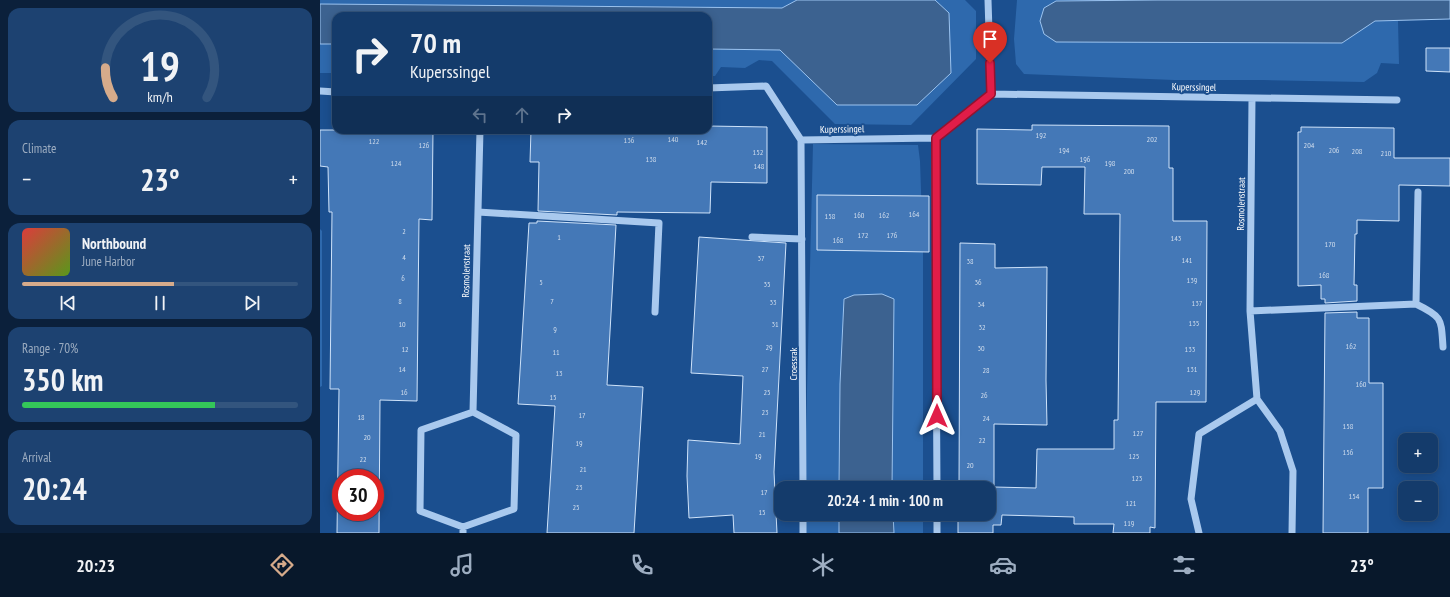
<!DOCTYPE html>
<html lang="en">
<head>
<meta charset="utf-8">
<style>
  body { margin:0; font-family:"PT Sans Narrow",sans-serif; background:#1d4271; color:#f1f3f6; height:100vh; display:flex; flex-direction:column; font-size:15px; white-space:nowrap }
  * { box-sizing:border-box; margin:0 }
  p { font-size:13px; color:#9dadc1 }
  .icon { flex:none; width:22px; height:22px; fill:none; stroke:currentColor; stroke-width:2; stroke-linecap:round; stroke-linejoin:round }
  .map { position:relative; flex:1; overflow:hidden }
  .panel { display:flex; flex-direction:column; gap:8px; padding:8px; background:#0b203b; width:320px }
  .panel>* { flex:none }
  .hud { position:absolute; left:12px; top:12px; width:380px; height:122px; border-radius:12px; box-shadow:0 2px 10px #0003,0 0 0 1px #33557e; background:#143b6b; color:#f1f3f6; overflow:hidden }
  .tools { position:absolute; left:1078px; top:433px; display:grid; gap:8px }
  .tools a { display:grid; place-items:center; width:40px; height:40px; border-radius:8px; background:#143b6b; box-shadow:0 2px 10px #0003,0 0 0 1px #33557e; font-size:20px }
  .speed { position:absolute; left:12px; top:469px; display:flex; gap:8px; font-size:20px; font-weight:700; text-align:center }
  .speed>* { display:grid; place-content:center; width:52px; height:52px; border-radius:50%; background:#143b6b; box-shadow:0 2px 10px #0003,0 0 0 1px #33557e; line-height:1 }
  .speed .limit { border:6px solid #d22; background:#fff; color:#111 }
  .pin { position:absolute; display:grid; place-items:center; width:34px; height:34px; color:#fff; margin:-41px -17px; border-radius:50% 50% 50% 0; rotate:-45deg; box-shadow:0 0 4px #0007 }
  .pin .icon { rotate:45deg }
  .me { position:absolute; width:44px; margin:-22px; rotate:0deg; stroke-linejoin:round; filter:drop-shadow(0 0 3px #0008) }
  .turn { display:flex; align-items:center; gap:14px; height:84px; padding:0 12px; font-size:18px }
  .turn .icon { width:52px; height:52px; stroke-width:2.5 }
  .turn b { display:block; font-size:28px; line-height:34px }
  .lanes { display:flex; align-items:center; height:38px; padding:0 12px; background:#0003; justify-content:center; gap:20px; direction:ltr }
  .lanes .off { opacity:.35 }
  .big { font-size:30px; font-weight:800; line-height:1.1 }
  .panel .widget { flex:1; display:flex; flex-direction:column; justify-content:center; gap:6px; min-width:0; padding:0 14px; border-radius:12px; background:#1d4271 }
  .panel .dial { align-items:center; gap:0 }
  .dial svg { height:104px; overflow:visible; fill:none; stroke:#33557e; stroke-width:7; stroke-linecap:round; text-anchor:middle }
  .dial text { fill:#f1f3f6; stroke:none }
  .song { display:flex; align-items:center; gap:12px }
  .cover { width:48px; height:48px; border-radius:6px; background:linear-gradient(135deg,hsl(0 70% 55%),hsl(90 70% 35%)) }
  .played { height:4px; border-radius:2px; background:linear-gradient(90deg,#d6ab8b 55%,#33557e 55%) }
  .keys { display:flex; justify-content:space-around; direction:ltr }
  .heat { display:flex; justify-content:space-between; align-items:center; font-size:22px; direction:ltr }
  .charge { height:6px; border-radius:3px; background:linear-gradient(90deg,#34c759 70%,#33557e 0) }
  .trip { position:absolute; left:454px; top:481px; width:222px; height:40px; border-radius:12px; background:#143b6b; box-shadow:0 2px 10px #0003,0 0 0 1px #33557e; font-weight:800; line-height:40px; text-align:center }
  .tabs { display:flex; height:64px; justify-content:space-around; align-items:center; background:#08182b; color:#9dadc1 }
  .tabs .icon { width:28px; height:28px }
  .tabs .current { color:#d6ab8b }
  .tabs b { font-size:18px; color:#f1f3f6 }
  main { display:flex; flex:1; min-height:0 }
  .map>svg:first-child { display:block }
  .green { fill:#2e69ad }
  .water { fill:#3c6290; stroke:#9cc4f0 }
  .building { fill:#4478b7; stroke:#cfe3fa; fill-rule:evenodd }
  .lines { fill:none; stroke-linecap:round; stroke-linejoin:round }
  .minor { stroke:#a9c9ee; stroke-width:7 }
  .route-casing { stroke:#92132f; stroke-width:10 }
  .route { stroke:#e11d48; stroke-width:7 }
  .labels { text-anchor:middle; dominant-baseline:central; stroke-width:4; stroke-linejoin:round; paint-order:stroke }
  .number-label { font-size:8px; fill:#d0dded }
  .street-label { font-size:10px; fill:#fff; stroke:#1b4f8f }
</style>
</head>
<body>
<main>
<section class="panel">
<div class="widget dial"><svg viewBox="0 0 100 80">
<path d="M14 69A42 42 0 1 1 86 69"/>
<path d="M14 69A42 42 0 0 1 8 46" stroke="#d6ab8b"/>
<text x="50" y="56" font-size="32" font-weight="700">19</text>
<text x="50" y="72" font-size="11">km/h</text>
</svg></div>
<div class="widget"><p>Climate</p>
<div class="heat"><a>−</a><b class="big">23°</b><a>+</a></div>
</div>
<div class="widget">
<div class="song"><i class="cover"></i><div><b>Northbound</b><p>June Harbor</p></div></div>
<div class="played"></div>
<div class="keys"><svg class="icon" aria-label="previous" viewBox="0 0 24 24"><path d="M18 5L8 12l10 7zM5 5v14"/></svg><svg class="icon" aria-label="pause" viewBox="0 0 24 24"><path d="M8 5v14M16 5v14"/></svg><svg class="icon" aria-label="next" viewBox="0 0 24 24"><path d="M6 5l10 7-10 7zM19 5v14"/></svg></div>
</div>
<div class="widget"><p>Range · 70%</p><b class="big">350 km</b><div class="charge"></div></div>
<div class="widget"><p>Arrival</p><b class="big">20:24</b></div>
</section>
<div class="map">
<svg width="1130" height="533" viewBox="0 0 1130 533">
  <rect width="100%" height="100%" fill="#1b4f8f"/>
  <path class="green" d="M 0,0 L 477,0 L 462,8 L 0,4 Z
    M 615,0 L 645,0 L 656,11 L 656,59 L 591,125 L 515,124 L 452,61 L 439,60 L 425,68 L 401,67 L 395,76 L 388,76 L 388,49 L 460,49 L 517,105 L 629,13 Z
    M 697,0 L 838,0 L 736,1 L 1022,43 L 1055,21 L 1078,21 L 1079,64 L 1061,63 L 1057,73 L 1044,82 L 943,80 L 854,80 L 704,74 L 696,64 L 694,39 Z
    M 0,44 L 16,44 L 16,73 L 0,73 Z
    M 493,144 L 598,145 L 600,161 L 603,250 L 603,488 L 572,488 L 574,300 L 524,299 L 520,384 L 519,488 L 486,488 L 486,432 Z
    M 0,229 L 2,231 L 2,386 L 0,387 Z
    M 486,514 L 519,514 L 519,533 L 486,533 Z
    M 573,514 L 603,514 L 603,533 L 574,533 Z"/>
  <path class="water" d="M 477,0 L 615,0 L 629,13 L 631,73 L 597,105 L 517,105 L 460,50 L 388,49 L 388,16 L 16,16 L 16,44 L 0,44 L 0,4 L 462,8 Z
    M 838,0 L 1130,0 L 1130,19 L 1055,21 L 1022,43 L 736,42 L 724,34 L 720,21 L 724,8 L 736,1 Z
    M 562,294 L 574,299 L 572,488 L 519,488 L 520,384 L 524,299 L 534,295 Z
    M 519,514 L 573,514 L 574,533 L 519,533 Z"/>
  <path class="building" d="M 1106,48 L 1130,48 L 1130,72 L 1106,71 Z
    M 712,125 L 849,126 L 849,168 L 853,168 L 853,221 L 887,221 L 886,402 L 836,402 L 835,528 L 830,527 L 830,533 L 793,533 L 794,524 L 754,524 L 754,517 L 682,515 L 681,525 L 673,525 L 673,533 L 638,533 L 638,514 L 669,514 L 669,488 L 639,488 L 640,243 L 675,244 L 675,268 L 727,267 L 726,380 L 727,425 L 674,424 L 674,487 L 716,488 L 717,449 L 794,449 L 794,420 L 798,420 L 800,214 L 764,214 L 765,167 L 722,167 L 721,185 L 657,184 L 657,129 L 712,130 Z
    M 388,126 L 447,127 L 447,183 L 391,182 L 390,213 L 297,212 L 297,215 L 218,211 L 219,162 L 210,162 L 211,130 L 388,130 Z
    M 981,127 L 1074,128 L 1074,158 L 1130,158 L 1130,186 L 1079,185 L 1079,221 L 1037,220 L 1037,234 L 1035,234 L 1034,285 L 1037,285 L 1037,301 L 1005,303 L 1005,299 L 1001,299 L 1001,285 L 978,286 L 978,132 L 981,132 Z
    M 0,130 L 113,130 L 112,220 L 99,219 L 97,401 L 60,400 L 59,533 L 17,533 L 19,389 L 10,389 L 12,212 L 9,212 L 8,167 L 0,166 ZM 21,478 L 55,478 L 55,512 L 21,512 Z
    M 497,195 L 609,196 L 609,252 L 497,250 Z
    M 217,221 L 296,225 L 287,385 L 323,387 L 314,533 L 227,533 L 235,406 L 198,404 L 209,223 L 217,223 Z
    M 379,237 L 466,243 L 454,472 L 457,533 L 414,533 L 413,515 L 369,518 L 367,476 L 368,440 L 420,444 L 423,376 L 371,373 Z
    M 1037,312 L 1037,318 L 1049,318 L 1049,383 L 1063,383 L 1063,488 L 1048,488 L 1048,533 L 1003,533 L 1005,313 Z"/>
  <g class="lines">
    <path class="minor" d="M 668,0 L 671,94
      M 388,88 L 446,86 L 481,140 L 615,138 L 671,94 L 1077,100
      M 0,91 L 16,92
      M 932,98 L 930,311 L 937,399 L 960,431 L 973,471 L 972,533
      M 615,138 L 617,488
      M 481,140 L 483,488
      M 158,212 L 339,223 L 335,312
      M 432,237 L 482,239
      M 1096,304 L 1098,192
      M 930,311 L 1096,304 C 1123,317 1121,319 1123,347
      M 483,514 L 483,533
      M 617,514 L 617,533
      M 143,527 L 100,511 L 101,430 L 153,412
      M 143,533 L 143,527 L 194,509 L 196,435 L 153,412 L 160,130
      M 879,533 L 871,499 L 879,434 L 937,399"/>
  </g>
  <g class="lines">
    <defs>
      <path id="route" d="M 617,416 L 616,138 L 671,94 L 670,63"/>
    </defs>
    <use href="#route" class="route-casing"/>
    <use href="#route" class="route"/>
  </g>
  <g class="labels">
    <g class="number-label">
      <text x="721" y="135">192</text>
      <text x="353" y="139">140</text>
      <text x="832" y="139">202</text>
      <text x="309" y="140">136</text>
      <text x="54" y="141">122</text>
      <text x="382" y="142">142</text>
      <text x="104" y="145">126</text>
      <text x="989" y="145">204</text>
      <text x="744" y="150">194</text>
      <text x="1014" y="150">206</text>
      <text x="1037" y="151">208</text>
      <text x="438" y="152">152</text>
      <text x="1066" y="153">210</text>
      <text x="331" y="159">138</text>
      <text x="765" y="159">196</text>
      <text x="76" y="163">124</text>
      <text x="790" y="163">198</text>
      <text x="439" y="166">148</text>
      <text x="809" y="171">200</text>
      <text x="594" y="214">164</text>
      <text x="539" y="215">160</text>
      <text x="564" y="215">162</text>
      <text x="510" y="216">158</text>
      <text x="84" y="231">2</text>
      <text x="543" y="235">172</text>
      <text x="572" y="235">176</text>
      <text x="239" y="237">1</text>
      <text x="856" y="238">143</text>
      <text x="518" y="240">168</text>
      <text x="1010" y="244">170</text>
      <text x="84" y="257">4</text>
      <text x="441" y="258">37</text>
      <text x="867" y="260">141</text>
      <text x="650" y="261">38</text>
      <text x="1004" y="275">168</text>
      <text x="83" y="278">6</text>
      <text x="872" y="280">139</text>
      <text x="221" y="282">5</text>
      <text x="658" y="282">36</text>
      <text x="447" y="284">35</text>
      <text x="80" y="301">8</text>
      <text x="232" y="301">7</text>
      <text x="453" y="302">33</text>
      <text x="877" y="303">137</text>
      <text x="661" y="304">34</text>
      <text x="874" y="323">135</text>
      <text x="82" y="324">10</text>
      <text x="455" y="324">31</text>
      <text x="662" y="327">32</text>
      <text x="235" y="329">9</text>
      <text x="1031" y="346">162</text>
      <text x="449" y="347">29</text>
      <text x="661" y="348">30</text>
      <text x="85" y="349">12</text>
      <text x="870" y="349">133</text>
      <text x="236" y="352">11</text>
      <text x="82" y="369">14</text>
      <text x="445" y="369">27</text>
      <text x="872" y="369">131</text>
      <text x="666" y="370">28</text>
      <text x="239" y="373">13</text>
      <text x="1041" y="384">160</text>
      <text x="84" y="392">16</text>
      <text x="447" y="392">25</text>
      <text x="875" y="392">129</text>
      <text x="664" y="395">26</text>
      <text x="233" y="397">15</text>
      <text x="445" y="412">23</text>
      <text x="262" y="415">17</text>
      <text x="41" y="417">18</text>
      <text x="666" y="418">24</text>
      <text x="1028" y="426">158</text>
      <text x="818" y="433">127</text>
      <text x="442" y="434">21</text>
      <text x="47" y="437">20</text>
      <text x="662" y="440">22</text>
      <text x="259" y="443">19</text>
      <text x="1028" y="452">156</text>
      <text x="438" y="456">19</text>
      <text x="814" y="456">125</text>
      <text x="43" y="459">22</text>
      <text x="650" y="465">20</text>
      <text x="263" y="469">21</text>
      <text x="817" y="478">123</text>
      <text x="259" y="487">23</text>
      <text x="444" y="492">17</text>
      <text x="1034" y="496">154</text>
      <text x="811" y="503">121</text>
      <text x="256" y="507">25</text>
      <text x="442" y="512">15</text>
      <text x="809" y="523">119</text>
    </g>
    <g class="street-label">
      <text transform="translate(874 87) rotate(1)">Kuperssingel</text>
      <text transform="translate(522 129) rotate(-1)">Kuperssingel</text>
      <text transform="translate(921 204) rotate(-89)">Rosmolenstraat</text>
      <text transform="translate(146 271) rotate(-89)">Rosmolenstraat</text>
      <text transform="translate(473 364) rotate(-90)">Croessrak</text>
    </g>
  </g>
</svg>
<div class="tools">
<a>+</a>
<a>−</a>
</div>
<div class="speed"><div class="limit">30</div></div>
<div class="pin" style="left:670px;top:63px;background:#d93025"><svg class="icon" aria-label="arrive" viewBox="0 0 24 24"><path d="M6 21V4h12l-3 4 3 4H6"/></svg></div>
<svg class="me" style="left:617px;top:416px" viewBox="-20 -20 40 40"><path d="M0-17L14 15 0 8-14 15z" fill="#e11d48" stroke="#fff" stroke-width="4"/></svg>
<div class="trip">20:24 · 1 min · 100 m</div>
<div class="hud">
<div class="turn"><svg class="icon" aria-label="right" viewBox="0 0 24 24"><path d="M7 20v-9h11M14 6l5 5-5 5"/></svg><div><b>70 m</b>Kuperssingel</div></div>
<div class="lanes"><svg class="icon off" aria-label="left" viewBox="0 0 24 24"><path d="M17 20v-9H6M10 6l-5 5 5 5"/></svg><svg class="icon off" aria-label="ahead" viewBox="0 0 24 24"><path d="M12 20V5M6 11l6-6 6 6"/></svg><svg class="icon" aria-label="right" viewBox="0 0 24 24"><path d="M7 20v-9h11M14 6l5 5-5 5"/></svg></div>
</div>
</div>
</main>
<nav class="tabs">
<b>20:23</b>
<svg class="icon current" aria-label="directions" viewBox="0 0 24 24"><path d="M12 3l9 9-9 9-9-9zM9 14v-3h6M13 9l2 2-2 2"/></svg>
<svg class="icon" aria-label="music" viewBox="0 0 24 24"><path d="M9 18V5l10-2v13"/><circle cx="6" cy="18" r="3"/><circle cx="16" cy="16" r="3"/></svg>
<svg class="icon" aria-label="phone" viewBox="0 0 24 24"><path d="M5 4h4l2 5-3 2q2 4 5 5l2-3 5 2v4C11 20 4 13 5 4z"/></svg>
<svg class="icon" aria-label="climate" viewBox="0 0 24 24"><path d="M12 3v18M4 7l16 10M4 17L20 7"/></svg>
<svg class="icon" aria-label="car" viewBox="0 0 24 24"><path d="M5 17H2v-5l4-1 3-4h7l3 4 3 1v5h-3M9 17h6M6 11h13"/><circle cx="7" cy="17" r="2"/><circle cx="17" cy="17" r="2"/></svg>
<svg class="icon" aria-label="filters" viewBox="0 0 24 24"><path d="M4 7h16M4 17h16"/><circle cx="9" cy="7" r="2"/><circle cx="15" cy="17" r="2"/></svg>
<b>23°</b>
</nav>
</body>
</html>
